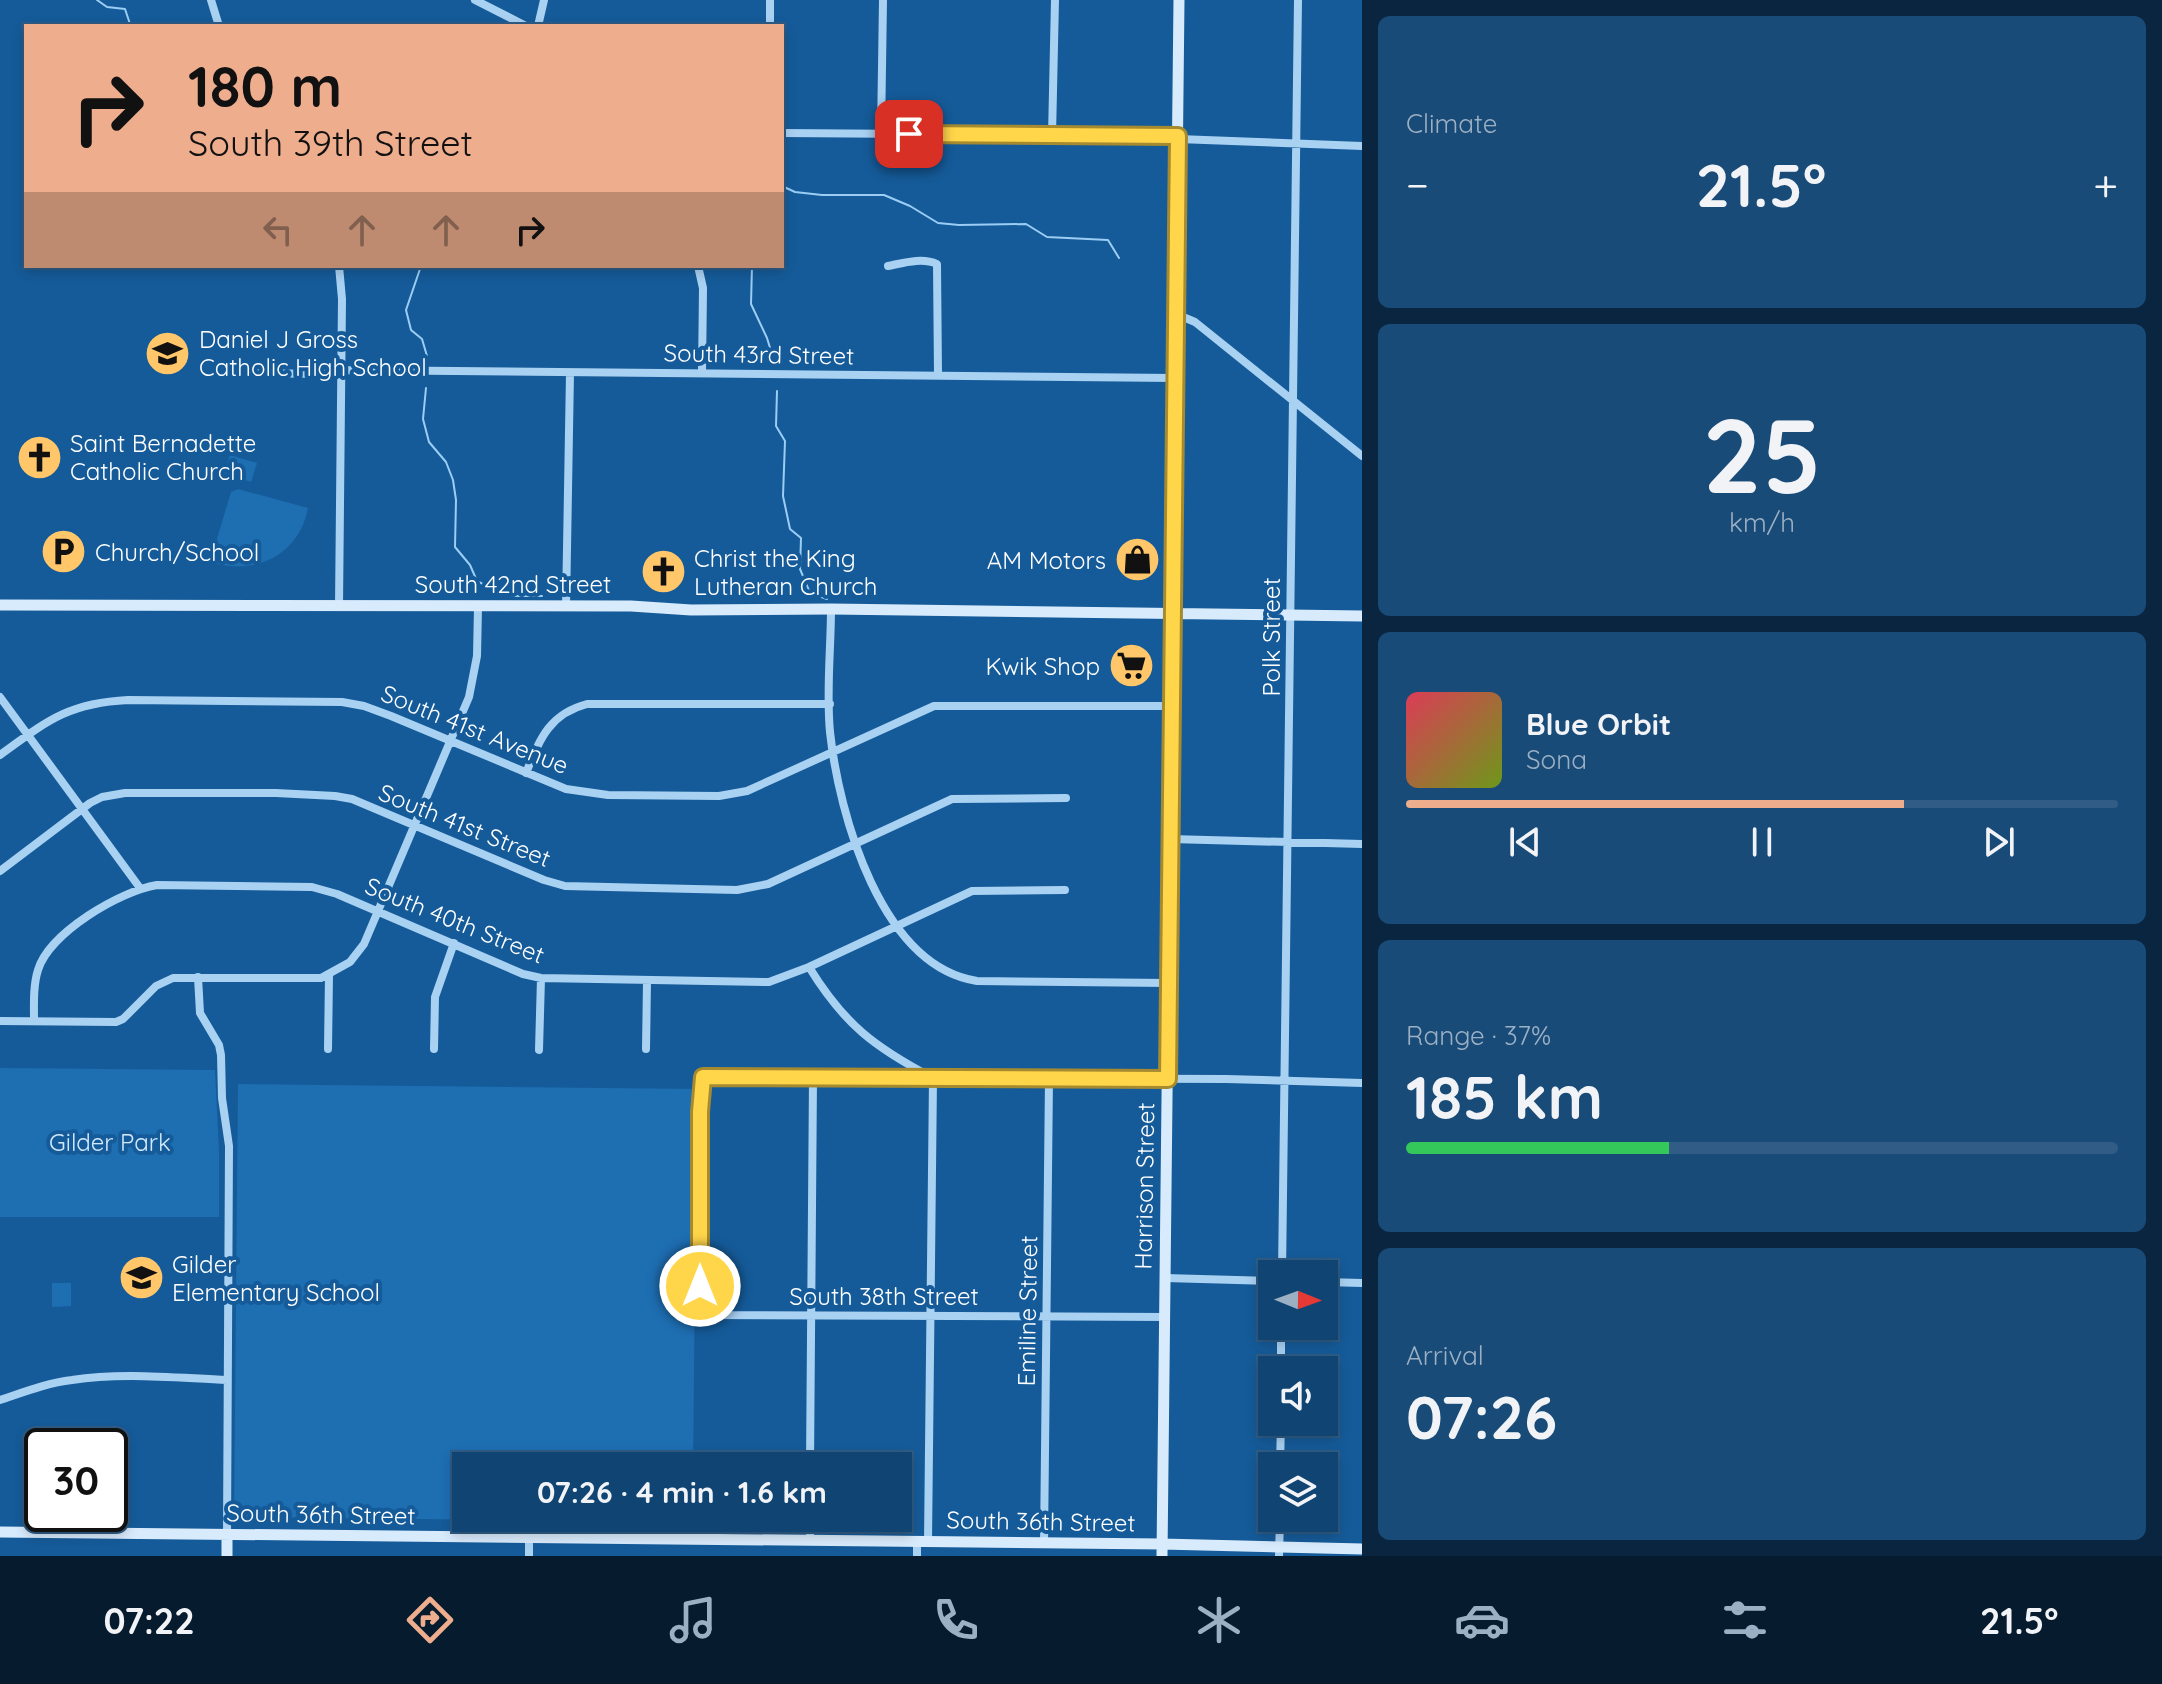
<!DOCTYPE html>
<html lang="en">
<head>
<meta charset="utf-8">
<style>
  body { margin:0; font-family:Quicksand,sans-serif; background:#194b78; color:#f1f3f6; height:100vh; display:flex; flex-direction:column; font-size:30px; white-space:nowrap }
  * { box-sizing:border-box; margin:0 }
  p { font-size:26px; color:#9cb0c4 }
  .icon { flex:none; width:44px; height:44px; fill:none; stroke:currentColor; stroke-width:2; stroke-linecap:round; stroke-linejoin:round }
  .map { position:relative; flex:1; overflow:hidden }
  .panel { display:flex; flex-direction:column; gap:16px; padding:16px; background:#09253f; width:800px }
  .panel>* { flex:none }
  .banner { position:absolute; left:24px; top:24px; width:760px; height:244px; border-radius:0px; box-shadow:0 4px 12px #0003,0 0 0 2px #305c85; background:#eead8d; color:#111; overflow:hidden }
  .needle { width:52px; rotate:91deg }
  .tools { position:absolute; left:1258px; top:1260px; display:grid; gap:16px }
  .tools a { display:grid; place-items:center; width:80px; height:80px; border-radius:0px; background:#104473; box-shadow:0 4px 12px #0003,0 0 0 2px #305c85; font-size:40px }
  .speed { position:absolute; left:24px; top:1428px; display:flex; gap:16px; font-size:40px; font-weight:700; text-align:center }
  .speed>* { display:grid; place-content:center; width:104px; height:104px; border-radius:50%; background:#104473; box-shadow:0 4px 12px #0003,0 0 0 2px #305c85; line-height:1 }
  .speed .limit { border:4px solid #111; border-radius:12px; background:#fff; color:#111 }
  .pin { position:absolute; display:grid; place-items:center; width:68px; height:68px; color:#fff; margin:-34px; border-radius:16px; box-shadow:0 4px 12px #0006 }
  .me { position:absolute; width:88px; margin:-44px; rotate:0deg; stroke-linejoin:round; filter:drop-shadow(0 0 6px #0008) }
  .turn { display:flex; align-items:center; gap:28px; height:168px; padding:0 32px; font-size:36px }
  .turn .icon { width:104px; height:104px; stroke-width:2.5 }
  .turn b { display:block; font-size:56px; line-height:68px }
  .lanes { display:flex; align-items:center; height:76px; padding:0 32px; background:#0003; justify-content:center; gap:40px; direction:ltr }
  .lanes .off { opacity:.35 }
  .big { font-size:60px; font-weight:800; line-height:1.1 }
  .panel .widget { flex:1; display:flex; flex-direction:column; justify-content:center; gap:12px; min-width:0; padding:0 28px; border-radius:12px; background:#194b78 }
  .panel .dial { align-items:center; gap:0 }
  .dial b { font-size:104px; line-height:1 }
  .song { display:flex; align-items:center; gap:24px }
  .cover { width:96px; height:96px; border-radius:12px; background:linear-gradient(135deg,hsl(350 70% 55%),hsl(80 70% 35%)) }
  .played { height:8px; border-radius:4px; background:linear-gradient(90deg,#eead8d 70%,#305c85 70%) }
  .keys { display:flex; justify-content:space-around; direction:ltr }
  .heat { display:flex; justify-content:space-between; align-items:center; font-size:44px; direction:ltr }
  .charge { height:12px; border-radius:6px; background:linear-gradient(90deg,#34c759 37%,#305c85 0) }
  .trip { position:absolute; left:452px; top:1452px; width:460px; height:80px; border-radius:0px; background:#104473; box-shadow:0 4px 12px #0003,0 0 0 2px #305c85; font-weight:800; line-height:80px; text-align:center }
  .tab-bar { display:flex; height:128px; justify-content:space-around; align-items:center; background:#061b2e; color:#9cb0c4 }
  .tab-bar .icon { width:56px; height:56px }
  .tab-bar .on { color:#eead8d }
  .tab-bar b { font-size:36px; color:#f1f3f6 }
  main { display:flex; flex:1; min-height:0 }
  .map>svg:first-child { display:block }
  .green { fill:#1e6eb2 }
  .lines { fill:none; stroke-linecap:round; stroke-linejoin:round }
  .stream { stroke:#9bcdf5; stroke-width:2 }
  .street { stroke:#a9d1f2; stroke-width:8 }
  .secondary { stroke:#d8ebfc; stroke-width:11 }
  .route-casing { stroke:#a68a30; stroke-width:20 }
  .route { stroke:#ffd54a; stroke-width:14 }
  .labels { text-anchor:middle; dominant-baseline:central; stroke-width:8; stroke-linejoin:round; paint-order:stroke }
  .poi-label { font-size:24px; fill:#fff; stroke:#155b99; text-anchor:start }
  .street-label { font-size:24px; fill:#fff; stroke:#155b99 }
  .park-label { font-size:24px; fill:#d1e9fc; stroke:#155b99 }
</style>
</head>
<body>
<main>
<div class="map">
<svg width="1362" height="1556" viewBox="0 0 1362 1556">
  <rect width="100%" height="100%" fill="#155b99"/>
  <path class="green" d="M 230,455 L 257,463 L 251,482 L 224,473 Z
    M 238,489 L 308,508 C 299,556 254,576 210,562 L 231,492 Z
    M 0,1068 L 215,1070 L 219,1152 L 219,1217 L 0,1217 Z
    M 238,1084 L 697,1089 L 693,1466 L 466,1466 L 466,1518 L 692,1518 L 692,1522 L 234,1517 Z
    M 52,1283 L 71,1283 L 71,1306 L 52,1307 Z"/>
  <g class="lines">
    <path class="stream" d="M 97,0 L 107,7 L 125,9 L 130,24 L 133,26
      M 782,186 L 795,192 L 822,195 L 884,195 L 910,206 L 938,223 L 959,225 L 1026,224 L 1047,237 L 1108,240 L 1119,258
      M 421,266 L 406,310 L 411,330 L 422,339 L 427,356
      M 752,266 L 751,304 L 767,338 L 775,364
      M 426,388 L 423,419 L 429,442 L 446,462 L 453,480 L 456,500 L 455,547 L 470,565 L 477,581 L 496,591 L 514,596 L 542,596
      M 777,391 L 776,426 L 785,441 L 783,496 L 790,529 L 801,538 L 800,569 L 810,593 L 827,599"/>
    <path class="street" d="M 211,0 L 219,26
      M 475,0 L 526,26
      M 538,26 L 544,0
      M 770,26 L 770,0
      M 782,133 L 1178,136
      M 881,134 L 883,0
      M 1052,136 L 1055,0
      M 1178,139 L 1362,146
      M 339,266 L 342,299 L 339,607
      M 698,266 L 703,288 L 702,373
      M 888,266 C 903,263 922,257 937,264 L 938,375
      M 1176,314 L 1195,322 L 1362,456
      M 342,370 L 1175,378
      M 237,373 L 341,374
      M 566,607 L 570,373
      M 831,609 C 831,649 826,692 830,732 C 839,815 881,966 977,981 L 1169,983
      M 0,697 L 140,888
      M 0,755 C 47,721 68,703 128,700 L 342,702 L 364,706 L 391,716 L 566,789 L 608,795 L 719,796 L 747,791 L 934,706 L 1172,706
      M 526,773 C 540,739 549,714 587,704 L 830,704
      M 1170,839 L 1362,844
      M 0,871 L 90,803 L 102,797 L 125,793 L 276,793 L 335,796 L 352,799 L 544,880 L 565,886 L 737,890 L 768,884 L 952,799 L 1066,798
      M 809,967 C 844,1024 874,1047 933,1078 L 928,1542
      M 198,977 L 200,1013 L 219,1045 L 221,1055 L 222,1098 L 229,1146 L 227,1535
      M 0,1021 L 116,1022 L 123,1019 L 156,986 L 173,978 L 321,978 L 350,962 L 364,944 L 469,697 L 477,656 L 478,607
      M 34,1021 C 34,1004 33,986 38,970 C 49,933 120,891 157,885 L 312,887 L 337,894 L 523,974 L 541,978 L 769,982 L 809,967 L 972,891 L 1065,890
      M 328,1049 L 329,975
      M 434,1049 L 435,997 L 454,943
      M 646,1049 L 647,982
      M 539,1050 L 541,978
      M 1282,1274 L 1298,0
      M 1165,1278 L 1272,1281
      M 1324,1282 L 1362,1283
      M 1165,1317 L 700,1315 L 700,1112 L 703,1077 L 1226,1079 L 1362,1083
      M 1281,1370 L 1281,1326
      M 0,1400 C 24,1392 47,1383 72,1380 C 122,1372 177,1378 227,1380
      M 810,1466 L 813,1077
      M 1280,1466 L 1281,1422
      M 810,1541 L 810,1518
      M 1044,1544 L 1049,1079
      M 529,1556 L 529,1538
      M 917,1556 L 917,1542
      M 1279,1556 L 1280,1518"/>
    <path class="secondary" d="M 0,605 L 631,606 L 691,610 L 831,609 L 1362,616
      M 0,1532 L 1162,1544 L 1362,1549
      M 227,1535 L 227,1556
      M 1162,1556 L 1179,0"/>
  </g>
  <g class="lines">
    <defs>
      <path id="route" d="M 700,1286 L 700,1112 L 703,1077 L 1168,1079 L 1178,136 L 909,134"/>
    </defs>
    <use href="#route" class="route-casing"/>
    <use href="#route" class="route"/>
  </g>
  <defs>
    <symbol id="school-disc" viewBox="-11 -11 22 22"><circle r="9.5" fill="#ffc66a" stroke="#155b99"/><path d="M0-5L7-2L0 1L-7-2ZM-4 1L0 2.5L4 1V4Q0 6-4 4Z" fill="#111"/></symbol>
    <symbol id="church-disc" viewBox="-11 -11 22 22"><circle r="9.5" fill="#ffc66a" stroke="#155b99"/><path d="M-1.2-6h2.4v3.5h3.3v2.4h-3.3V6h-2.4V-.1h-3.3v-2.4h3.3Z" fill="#111"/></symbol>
    <symbol id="parking-disc" viewBox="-11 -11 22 22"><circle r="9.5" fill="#ffc66a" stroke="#155b99"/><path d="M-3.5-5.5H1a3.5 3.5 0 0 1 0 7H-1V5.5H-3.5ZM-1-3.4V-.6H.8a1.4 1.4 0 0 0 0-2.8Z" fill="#111"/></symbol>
    <symbol id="shop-disc" viewBox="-11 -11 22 22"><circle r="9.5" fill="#ffc66a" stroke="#155b99"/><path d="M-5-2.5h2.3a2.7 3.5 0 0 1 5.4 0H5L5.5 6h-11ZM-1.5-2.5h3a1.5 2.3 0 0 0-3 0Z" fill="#111"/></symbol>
    <symbol id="supermarket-disc" viewBox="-11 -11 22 22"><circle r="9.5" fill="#ffc66a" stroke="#155b99"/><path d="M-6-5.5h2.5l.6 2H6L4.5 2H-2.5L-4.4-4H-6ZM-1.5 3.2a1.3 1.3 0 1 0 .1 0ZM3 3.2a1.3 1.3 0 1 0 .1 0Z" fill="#111"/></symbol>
  </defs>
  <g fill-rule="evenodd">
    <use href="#school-disc" x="142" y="328" width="51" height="51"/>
    <use href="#church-disc" x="14" y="432" width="51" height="51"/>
    <use href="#parking-disc" x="38" y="526" width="51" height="51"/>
    <use href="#shop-disc" x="1112" y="534" width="51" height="51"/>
    <use href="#church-disc" x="638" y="546" width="51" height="51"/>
    <use href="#supermarket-disc" x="1106" y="640" width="51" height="51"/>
    <use href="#school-disc" x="116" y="1252" width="51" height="51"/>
  </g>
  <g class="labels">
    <g class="poi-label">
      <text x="199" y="339">Daniel J Gross<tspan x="199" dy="28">Catholic High School</tspan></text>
      <text x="70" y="443">Saint Bernadette<tspan x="70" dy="28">Catholic Church</tspan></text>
      <text x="95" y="552">Church/School</text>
      <text x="694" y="558">Christ the King<tspan x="694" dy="28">Lutheran Church</tspan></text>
      <text x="1106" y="560" text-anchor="end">AM Motors</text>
      <text x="1100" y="666" text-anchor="end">Kwik Shop</text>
      <text x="172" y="1264">Gilder<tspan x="172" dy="28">Elementary School</tspan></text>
    </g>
    <g class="street-label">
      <text transform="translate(759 354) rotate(1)">South 43rd Street</text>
      <text x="513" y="584">South 42nd Street</text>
      <text transform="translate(1271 637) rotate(-90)">Polk Street</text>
      <text transform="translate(475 729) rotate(22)">South 41st Avenue</text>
      <text transform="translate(465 825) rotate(22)">South 41st Street</text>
      <text transform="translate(455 920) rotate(22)">South 40th Street</text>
      <text transform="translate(1144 1186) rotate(-89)">Harrison Street</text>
      <text x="884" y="1296">South 38th Street</text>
      <text transform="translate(1027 1311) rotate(-89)">Emiline Street</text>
      <text transform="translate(321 1514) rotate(1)">South 36th Street</text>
      <text transform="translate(1041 1521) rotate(1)">South 36th Street</text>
    </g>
    <g class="park-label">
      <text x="110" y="1142">Gilder Park</text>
    </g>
  </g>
</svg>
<div class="tools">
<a><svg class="needle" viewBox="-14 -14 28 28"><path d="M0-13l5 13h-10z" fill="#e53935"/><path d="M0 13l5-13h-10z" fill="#9cb0c4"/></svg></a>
<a><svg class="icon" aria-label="sound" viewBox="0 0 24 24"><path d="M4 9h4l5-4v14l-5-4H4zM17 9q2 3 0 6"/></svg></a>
<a><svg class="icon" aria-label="layers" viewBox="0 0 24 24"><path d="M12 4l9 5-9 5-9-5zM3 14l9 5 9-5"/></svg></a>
</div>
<div class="speed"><div class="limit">30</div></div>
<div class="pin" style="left:909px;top:134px;background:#d93025"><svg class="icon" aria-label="arrive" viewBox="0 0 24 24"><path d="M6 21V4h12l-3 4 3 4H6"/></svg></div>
<svg class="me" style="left:700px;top:1286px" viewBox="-20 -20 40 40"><circle r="17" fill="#ffd54a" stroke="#fff" stroke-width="3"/><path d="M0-11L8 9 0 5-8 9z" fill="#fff"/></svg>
<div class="trip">07:26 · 4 min · 1.6 km</div>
<div class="banner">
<div class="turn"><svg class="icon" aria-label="right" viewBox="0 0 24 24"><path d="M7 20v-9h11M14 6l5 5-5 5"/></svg><div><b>180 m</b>South 39th Street</div></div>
<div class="lanes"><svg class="icon off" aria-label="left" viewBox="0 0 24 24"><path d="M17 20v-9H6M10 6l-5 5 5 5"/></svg><svg class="icon off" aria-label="ahead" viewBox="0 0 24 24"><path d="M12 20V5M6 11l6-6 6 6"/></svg><svg class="icon off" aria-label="ahead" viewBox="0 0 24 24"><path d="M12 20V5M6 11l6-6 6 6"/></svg><svg class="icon" aria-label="right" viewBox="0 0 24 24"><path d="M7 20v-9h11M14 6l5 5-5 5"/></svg></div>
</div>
</div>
<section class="panel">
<div class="widget"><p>Climate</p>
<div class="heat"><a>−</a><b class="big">21.5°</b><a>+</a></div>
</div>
<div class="widget dial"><b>25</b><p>km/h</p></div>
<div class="widget">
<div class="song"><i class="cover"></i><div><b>Blue Orbit</b><p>Sona</p></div></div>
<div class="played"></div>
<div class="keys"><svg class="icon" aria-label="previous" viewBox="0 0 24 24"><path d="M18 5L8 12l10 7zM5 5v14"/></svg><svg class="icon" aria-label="pause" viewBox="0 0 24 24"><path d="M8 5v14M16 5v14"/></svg><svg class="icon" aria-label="next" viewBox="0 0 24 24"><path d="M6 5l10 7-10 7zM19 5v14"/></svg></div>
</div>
<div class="widget"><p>Range · 37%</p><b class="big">185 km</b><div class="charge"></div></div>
<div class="widget"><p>Arrival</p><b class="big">07:26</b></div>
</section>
</main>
<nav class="tab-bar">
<b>07:22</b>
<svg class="icon on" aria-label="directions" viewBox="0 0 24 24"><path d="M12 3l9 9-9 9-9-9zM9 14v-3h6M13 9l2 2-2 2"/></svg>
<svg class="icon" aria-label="music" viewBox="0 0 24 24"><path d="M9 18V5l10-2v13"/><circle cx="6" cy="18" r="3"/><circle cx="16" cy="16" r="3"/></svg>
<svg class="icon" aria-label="phone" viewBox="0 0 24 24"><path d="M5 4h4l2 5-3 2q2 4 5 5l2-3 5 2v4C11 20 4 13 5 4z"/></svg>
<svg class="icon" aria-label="climate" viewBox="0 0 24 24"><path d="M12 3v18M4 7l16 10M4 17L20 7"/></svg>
<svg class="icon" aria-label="car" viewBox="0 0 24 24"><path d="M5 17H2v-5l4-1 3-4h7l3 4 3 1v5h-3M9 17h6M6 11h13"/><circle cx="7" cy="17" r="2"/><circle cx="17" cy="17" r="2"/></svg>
<svg class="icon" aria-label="filters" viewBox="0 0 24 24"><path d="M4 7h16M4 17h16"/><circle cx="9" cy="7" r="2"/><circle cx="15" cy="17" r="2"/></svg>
<b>21.5°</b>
</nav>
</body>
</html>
